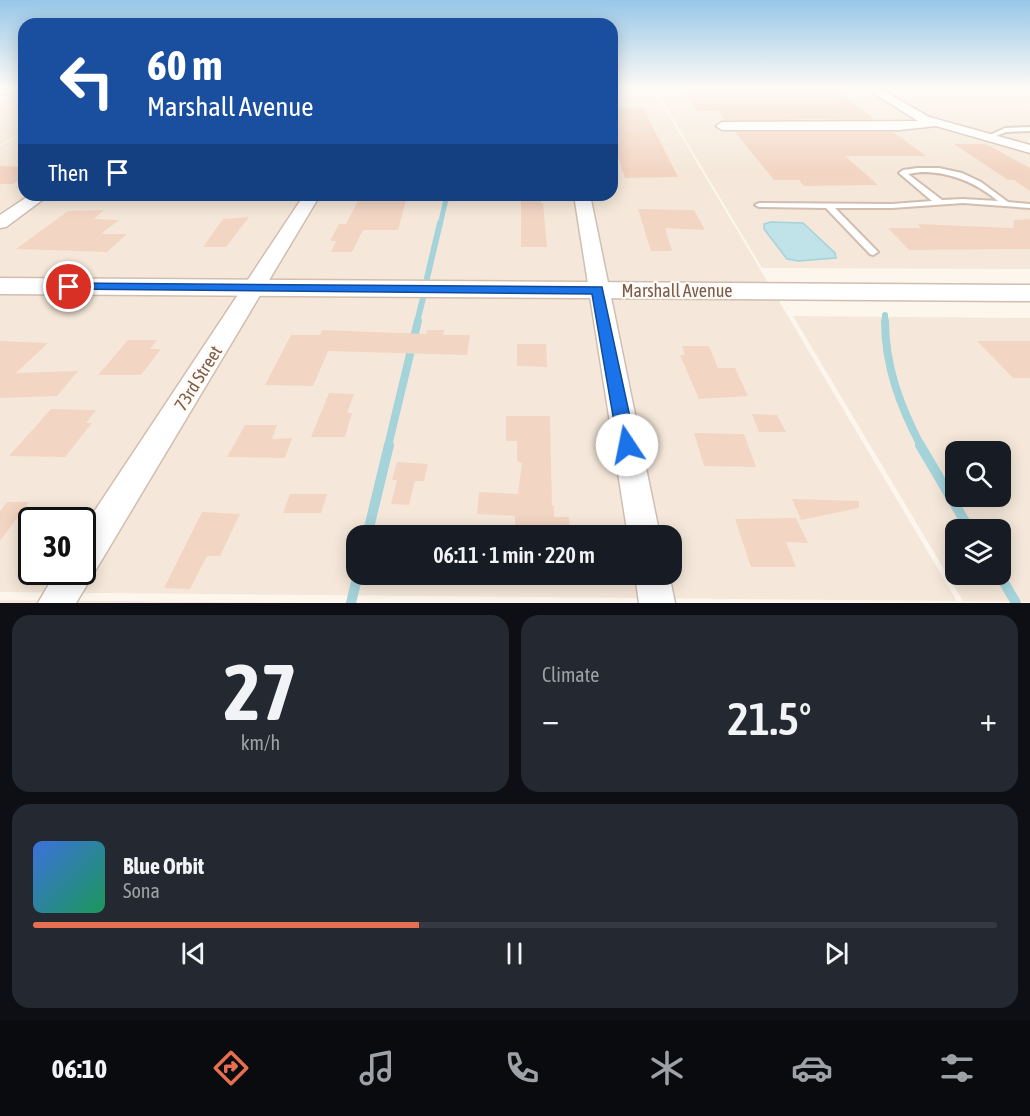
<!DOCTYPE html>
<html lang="en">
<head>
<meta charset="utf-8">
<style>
  body { margin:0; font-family:"Asap Condensed",sans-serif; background:#242831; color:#f1f3f6; height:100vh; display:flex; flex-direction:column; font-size:22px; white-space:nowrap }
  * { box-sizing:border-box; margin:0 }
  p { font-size:20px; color:#9ea1a6 }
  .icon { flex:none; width:33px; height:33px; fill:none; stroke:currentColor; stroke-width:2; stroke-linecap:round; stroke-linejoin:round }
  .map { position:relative; height:603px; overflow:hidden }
  .side { display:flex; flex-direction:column; gap:12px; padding:12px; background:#0d0f14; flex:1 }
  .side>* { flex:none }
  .guide { position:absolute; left:18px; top:18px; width:600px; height:183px; border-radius:18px; box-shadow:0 3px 15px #0003; background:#1a4fa0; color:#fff; overflow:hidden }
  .fabs { position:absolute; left:945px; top:441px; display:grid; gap:12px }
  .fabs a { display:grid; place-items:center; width:66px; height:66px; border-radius:12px; background:#171b24; box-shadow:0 3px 15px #0003; font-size:30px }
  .speed { position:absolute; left:18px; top:507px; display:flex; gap:12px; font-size:30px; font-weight:700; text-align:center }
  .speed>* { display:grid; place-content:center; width:78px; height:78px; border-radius:50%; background:#171b24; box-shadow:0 3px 15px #0003; line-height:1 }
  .speed .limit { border:3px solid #111; border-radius:9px; background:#fff; color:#111 }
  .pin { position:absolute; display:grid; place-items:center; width:51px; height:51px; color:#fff; margin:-26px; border:3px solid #fff; border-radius:50%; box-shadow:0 2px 6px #0007 }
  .me { position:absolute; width:66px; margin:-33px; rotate:349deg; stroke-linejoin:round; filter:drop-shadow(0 0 4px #0008) }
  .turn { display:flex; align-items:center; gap:21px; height:126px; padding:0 30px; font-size:27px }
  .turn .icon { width:78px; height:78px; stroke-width:2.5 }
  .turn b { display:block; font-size:42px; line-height:51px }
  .then { display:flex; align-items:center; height:57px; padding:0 30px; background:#0003; gap:12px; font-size:22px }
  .big { font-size:45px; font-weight:600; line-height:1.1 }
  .side .tile { flex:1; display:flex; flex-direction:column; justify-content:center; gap:9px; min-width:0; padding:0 21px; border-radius:18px; background:#242831 }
  .side .dial { align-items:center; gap:0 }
  .dial b { font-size:78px; line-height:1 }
  .song { display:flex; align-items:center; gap:18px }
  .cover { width:72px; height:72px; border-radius:9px; background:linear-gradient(135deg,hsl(220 70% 55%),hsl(150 70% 35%)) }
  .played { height:6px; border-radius:3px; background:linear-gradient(90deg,#e76f51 40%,#363941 40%) }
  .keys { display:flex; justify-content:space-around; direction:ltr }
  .heat { display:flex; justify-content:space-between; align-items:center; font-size:33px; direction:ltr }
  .side .tiles { flex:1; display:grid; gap:12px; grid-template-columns:1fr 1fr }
  .tile:last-child { grid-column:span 2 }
  .trip { position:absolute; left:346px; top:525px; width:336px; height:60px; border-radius:18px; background:#171b24; box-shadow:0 3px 15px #0003; font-weight:600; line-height:60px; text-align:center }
  .tab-bar { display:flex; height:96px; justify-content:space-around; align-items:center; background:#090b0e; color:#9ea1a6 }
  .tab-bar .icon { width:42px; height:42px }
  .tab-bar .selected { color:#e76f51 }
  .tab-bar b { font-size:27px; color:#f1f3f6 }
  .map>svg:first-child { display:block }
  .residential { fill:#f5e8da; fill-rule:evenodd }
  .water { fill:#bfe3e8; stroke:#a5d3da; stroke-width:1.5 }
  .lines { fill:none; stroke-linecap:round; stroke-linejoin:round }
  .stream-far3 { stroke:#a5d3da; stroke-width:5 }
  .stream-far2 { stroke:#a5d3da; stroke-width:6 }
  .stream-far1 { stroke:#a5d3da; stroke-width:8 }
  .stream { stroke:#a5d3da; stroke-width:10 }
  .building { fill:#f3d5c3 }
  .service-casing { stroke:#d1beb0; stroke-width:4 }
  .minor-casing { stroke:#d1beb0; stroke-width:3 }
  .tertiary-casing { stroke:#d1beb0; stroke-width:3 }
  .service { fill:#fff; fill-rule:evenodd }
  .minor { fill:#fff; fill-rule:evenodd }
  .tertiary { fill:#fff; fill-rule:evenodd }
  .route { fill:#1a73e8; stroke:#114b97; stroke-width:1.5 }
  .labels { text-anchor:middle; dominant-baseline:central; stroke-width:4.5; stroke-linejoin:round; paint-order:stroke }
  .street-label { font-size:18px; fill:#7a5c4d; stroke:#fffaf3 }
</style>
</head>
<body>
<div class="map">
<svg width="1030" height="603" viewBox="0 0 1030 603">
  <rect width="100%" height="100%" fill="#fdf6ec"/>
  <path class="residential" d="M 612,87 L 652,87 L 957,601 L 0,592 L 0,146 L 24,133 L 24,195 L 612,195 ZM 32,520 L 82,520 L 82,572 L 32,572 ZM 357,536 L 672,536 L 672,574 L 357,574 Z
    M 654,87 L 1030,87 L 1030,139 L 1028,139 L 1030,141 L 1030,269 L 762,268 Z
    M 24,90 L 24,132 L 0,145 L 0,101 Z
    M 793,316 L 1030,318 L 1030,602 L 963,601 ZM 956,452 L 1000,452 L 1000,496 L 956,496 ZM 956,530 L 1000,530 L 1000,574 L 956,574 Z
    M 0,600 L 310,603 L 0,603 Z"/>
  <path class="water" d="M 771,222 L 803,223 L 835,253 L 836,258 L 798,261 L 787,259 L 764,229 L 764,224 Z"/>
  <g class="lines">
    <path class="stream-far3" d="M 440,225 L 447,195"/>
    <path class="stream-far2" d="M 427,278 L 440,223
      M 885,315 L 885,322
      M 417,322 L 423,298"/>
    <path class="stream-far1" d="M 885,321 C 885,366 900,406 921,446
      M 388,446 L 418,321"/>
    <path class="stream" d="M 920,445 L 970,530
      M 367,536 L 389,445
      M 999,574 L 1016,603
      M 351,603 L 358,574"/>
  </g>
  <path class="building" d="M 680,87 L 831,87 L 874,119 L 725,120 L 718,111 L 697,111 Z
    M 612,107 L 643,108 L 678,177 L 625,178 L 612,139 Z
    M 735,132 L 893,132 L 926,156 L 845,156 L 878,185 L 804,186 L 799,180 L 774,180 Z
    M 954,144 L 986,144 L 1030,168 L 1030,191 L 1014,180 L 1008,180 Z
    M 0,166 L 24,167 L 24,177 L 13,184 L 0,184 Z
    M 360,197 L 407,197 L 398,230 L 363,230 L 352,252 L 331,252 L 336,241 L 330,241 L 339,224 L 346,224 Z
    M 521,198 L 540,198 L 541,203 L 543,203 L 547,247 L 521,247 Z
    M 638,209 L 694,210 L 705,230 L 665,228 L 672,251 L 651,251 Z
    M 104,210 L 94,219 L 119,220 L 101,234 L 127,234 L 107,252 L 16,249 L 68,211 Z
    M 249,217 L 226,247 L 203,247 L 223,219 Z
    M 1030,219 L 1030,249 L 909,250 L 888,228 L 921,228 L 918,224 L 1013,228 L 1014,220 Z
    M 322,330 L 426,334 L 427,330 L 444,330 L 443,335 L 470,335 L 467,355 L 328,351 L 313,386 L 265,385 L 291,335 L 320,335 Z
    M 128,340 L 157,340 L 150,349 L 161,349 L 141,375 L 98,375 Z
    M 0,341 L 48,343 L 16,373 L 78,371 L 57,396 L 0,398 Z
    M 977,341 L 1030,341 L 1030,378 L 1013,378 Z
    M 517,344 L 546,344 L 547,367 L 517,366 Z
    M 682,346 L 709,346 L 718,368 L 735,368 L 748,396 L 699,399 L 680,355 L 685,355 Z
    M 329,393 L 354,394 L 347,413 L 352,413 L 345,437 L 311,437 Z
    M 51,409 L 96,410 L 86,423 L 92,423 L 65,457 L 9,456 Z
    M 752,414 L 777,415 L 786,432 L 759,432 Z
    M 506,416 L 550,416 L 552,506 L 554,506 L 554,517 L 569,517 L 570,536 L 515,536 L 515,516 L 477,514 L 479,492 L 518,494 L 522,463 L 517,461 L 517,441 L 506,441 Z
    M 245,425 L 277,425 L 272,439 L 292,438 L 285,458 L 227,457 Z
    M 694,433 L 744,434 L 756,467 L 704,466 Z
    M 397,462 L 428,464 L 424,481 L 415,481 L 409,505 L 391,504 L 397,480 L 392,480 Z
    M 290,494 L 327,494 L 321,513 L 283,513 Z
    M 792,499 L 859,501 L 859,508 L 801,520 Z
    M 7,502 L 29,502 L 0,541 L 0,511 Z
    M 202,512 L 240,514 L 220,556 L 207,556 L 190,589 L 164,588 Z
    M 796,518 L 808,543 L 786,542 L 796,567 L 751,567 L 735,519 Z"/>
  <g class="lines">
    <defs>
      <path id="service" d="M 1030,127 L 1030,131 L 1006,132 L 991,138 L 988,136 L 1005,128 Z
        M 918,168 L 939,168 L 962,173 L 981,182 L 1008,202 L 1030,204 L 1030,208 L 963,203 L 892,208 L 835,208 L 876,250 L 878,252 L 873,255 L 870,254 L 826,208 L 759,207 L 755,205 L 759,203 L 892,204 L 932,201 L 899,173 L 903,170 ZM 921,172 C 951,172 975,182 998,201 L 963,199 L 942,200 L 908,174 Z"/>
      <path id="minor" d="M 24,87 L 23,89 L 0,95 L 0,89 Z
        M 864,87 L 877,87 L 929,117 L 1030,145 L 1030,153 L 936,126 L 899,130 L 722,130 L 716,126 L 722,122 L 918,121 Z
        M 30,195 L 49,195 L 6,227 L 0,228 L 0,215 Z
        M 304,195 L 320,195 L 76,603 L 38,603 L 56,572 L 82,572 L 82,530 Z
        M 574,195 L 590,195 L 660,536 L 628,536 Z
        M 635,574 L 669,574 L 675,603 L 639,603 Z"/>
      <path id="tertiary" d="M 0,278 L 1030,285 L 1030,301 L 0,294 Z"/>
    </defs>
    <use href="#service" class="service-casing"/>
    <use href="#minor" class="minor-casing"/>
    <use href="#tertiary" class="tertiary-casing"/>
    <use href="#service" class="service"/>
    <use href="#minor" class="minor"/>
    <use href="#tertiary" class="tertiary"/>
  </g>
  <linearGradient id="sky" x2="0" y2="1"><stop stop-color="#97c7e8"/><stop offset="0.51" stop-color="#fefbf6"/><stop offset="1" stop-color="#fefbf6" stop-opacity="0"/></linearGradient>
  <rect width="1030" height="172" fill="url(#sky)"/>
  <path class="route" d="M 69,283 L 602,287 L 636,445 L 634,450 L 627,453 L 621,450 L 618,445 L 592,294 L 65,289 L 63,287 Z"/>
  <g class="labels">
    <g class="street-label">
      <text x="677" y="290">Marshall Avenue</text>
      <text transform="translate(198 378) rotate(-58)">73rd Street</text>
    </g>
  </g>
</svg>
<div class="fabs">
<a><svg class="icon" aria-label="search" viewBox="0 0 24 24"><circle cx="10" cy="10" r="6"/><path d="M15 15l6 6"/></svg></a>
<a><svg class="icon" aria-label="layers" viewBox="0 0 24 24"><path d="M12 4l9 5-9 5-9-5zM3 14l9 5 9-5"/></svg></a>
</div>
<div class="speed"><div class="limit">30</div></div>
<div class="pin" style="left:69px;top:287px;background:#d93025"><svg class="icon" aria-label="arrive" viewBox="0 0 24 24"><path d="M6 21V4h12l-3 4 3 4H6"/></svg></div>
<svg class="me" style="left:627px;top:445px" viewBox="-20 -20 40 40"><circle r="19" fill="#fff"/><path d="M0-13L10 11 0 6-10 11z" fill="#1a73e8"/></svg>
<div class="trip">06:11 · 1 min · 220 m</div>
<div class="guide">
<div class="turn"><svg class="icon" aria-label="left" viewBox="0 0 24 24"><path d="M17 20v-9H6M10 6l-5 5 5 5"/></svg><div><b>60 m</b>Marshall Avenue</div></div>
<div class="then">Then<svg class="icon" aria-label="arrive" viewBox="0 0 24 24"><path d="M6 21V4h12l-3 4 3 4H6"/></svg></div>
</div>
</div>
<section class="side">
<div class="tiles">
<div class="tile dial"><b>27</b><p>km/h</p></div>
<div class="tile"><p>Climate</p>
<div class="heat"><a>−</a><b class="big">21.5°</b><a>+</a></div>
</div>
<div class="tile">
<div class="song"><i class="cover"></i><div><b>Blue Orbit</b><p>Sona</p></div></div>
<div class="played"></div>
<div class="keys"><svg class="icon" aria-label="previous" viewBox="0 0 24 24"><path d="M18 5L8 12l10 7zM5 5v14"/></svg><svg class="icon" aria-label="pause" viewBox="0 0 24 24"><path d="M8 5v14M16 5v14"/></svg><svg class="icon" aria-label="next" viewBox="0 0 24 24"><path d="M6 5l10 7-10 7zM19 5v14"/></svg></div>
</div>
</div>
</section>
<nav class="tab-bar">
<b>06:10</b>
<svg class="icon selected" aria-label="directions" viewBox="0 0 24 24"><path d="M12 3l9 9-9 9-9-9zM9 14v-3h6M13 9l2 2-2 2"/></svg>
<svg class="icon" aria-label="music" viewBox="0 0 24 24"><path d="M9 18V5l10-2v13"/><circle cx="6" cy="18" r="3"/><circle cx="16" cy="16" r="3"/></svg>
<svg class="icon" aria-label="phone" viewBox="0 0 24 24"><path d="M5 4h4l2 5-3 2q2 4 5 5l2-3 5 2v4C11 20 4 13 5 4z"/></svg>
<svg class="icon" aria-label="climate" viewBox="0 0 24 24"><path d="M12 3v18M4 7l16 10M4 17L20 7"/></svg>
<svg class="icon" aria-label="car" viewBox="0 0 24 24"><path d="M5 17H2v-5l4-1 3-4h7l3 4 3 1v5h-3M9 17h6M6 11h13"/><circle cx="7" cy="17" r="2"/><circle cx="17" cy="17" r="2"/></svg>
<svg class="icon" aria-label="filters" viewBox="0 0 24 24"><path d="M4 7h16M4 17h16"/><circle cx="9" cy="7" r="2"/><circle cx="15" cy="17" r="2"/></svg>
</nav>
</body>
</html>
